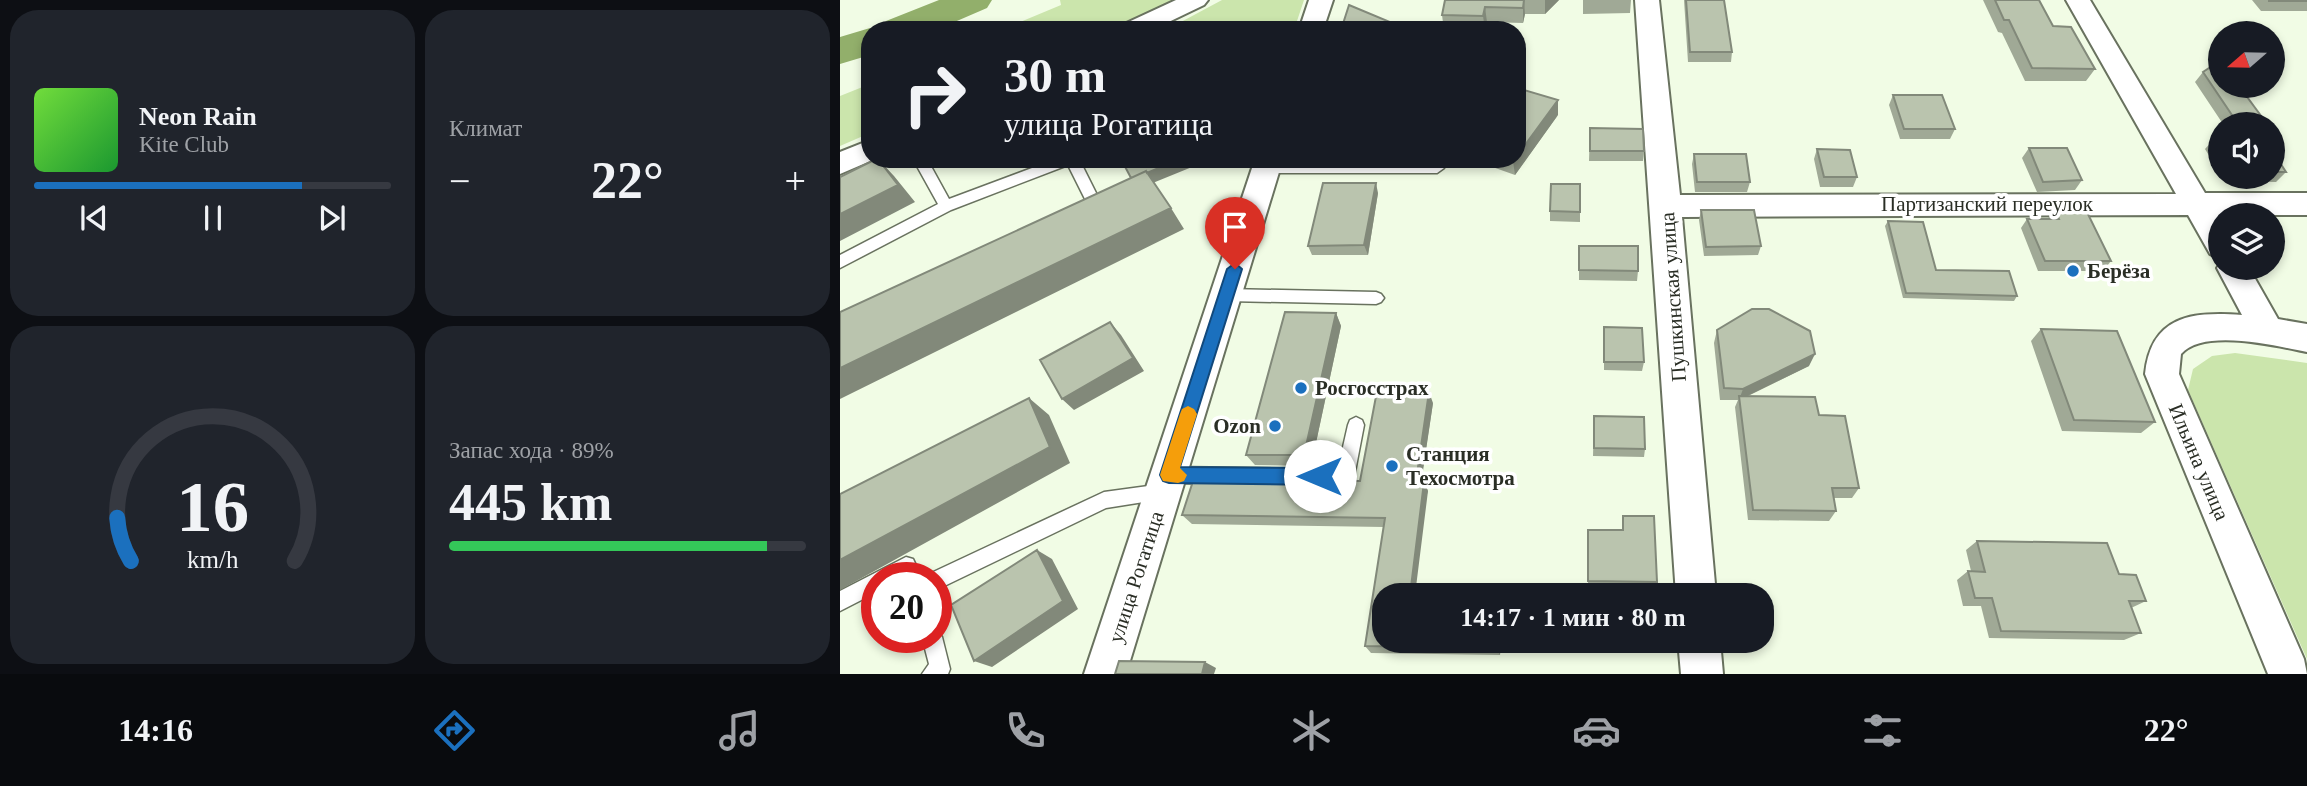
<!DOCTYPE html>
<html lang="ru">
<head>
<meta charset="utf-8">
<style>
  body { margin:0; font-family:"Times New Roman",serif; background:#20242c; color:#f1f3f6; height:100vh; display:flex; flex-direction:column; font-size:26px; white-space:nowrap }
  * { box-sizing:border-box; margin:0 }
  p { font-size:23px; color:#9ea1a6 }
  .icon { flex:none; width:38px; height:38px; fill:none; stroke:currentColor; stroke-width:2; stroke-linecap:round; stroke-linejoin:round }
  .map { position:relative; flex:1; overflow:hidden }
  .sheet { display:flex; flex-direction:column; gap:10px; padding:10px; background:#0d0f14; width:840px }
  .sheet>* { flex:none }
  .top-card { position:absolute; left:21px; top:21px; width:665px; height:147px; border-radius:28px; box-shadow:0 4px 10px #0003; background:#171b24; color:#f1f3f6; overflow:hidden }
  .needle { width:46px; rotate:250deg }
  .buttons { position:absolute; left:1368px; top:21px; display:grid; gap:14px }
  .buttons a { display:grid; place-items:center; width:77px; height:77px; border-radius:50%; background:#171b24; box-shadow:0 4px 10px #0003; font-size:35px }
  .speed { position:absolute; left:21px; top:562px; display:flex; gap:14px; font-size:35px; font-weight:700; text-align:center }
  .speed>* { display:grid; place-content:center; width:91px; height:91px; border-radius:50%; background:#171b24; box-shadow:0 4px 10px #0003; line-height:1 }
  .speed .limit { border:10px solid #d22; background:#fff; color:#111 }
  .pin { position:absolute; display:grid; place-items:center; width:60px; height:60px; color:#fff; margin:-72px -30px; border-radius:50% 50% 50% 0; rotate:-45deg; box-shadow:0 0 7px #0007 }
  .pin .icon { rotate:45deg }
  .me { position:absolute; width:77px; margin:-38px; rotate:270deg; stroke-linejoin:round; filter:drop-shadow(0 0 5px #0008) }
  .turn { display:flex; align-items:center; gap:24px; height:147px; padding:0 28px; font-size:32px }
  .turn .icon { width:91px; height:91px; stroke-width:2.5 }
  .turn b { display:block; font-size:49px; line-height:60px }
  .big { font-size:52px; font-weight:700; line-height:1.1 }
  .sheet .tile { flex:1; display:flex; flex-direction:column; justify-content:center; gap:10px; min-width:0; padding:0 24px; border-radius:28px; background:#20242c }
  .sheet .dial { align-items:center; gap:0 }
  .dial svg { height:182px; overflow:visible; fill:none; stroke:#363941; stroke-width:7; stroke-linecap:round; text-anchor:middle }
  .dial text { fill:#f1f3f6; stroke:none }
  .song { display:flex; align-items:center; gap:21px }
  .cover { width:84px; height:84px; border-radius:10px; background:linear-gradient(135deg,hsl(100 70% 55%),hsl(130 70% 35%)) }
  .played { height:7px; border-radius:4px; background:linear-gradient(90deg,#1b70be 75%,#363941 75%) }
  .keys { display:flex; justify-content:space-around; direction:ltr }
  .heat { display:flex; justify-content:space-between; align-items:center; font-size:38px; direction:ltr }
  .charge { height:10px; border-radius:5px; background:linear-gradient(90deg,#34c759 89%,#363941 0) }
  .sheet .tiles { flex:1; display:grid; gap:10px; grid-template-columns:repeat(2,1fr) }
  .trip { position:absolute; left:532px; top:583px; width:402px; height:70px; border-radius:28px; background:#171b24; box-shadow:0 4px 10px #0003; font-weight:700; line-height:70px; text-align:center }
  .tabs { display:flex; height:112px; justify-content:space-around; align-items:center; background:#090b0e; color:#9ea1a6 }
  .tabs .icon { width:49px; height:49px }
  .tabs .active { color:#1b70be }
  .tabs b { font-size:32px; color:#f1f3f6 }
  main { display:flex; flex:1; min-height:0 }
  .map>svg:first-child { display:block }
  .green { fill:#cbe5ac }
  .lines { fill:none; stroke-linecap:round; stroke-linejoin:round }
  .river { fill:#92af6b; fill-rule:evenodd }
  .service-casing { stroke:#69725f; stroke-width:3 }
  .minor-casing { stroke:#69725f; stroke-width:4 }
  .service { fill:#fff; fill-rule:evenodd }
  .minor { fill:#fff; fill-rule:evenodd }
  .wall { fill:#a0a996 }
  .shaded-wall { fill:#82897a }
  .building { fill:#bac4ae; stroke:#82897a; stroke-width:2 }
  .route { fill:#1b70be; stroke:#12497c; stroke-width:2 }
  .slow { fill:#f59e0b }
  .poi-dot { fill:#1b70be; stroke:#fff; stroke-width:2.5 }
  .labels { text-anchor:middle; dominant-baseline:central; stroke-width:7; stroke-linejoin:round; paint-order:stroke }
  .street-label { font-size:21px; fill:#2a2e25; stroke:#fff }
  .poi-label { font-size:21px; font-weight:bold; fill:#2a2e25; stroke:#fff; text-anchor:start }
</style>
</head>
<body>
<main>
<section class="sheet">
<div class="tiles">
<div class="tile">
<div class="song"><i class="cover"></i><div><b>Neon Rain</b><p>Kite Club</p></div></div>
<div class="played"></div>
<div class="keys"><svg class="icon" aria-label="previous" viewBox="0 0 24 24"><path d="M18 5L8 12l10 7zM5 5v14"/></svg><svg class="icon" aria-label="pause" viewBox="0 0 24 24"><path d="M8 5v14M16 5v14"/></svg><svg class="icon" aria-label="next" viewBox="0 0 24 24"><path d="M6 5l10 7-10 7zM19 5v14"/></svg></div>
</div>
<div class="tile"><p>Климат</p>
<div class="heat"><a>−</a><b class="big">22°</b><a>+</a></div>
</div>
<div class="tile dial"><svg viewBox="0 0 100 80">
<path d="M14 69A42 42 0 1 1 86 69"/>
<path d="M14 69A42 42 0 0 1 8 50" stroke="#1b70be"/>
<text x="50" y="56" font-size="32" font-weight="700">16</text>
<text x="50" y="72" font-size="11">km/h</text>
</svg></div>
<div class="tile"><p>Запас хода · 89%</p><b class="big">445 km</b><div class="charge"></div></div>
</div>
</section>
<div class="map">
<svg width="1467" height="674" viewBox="0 0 1467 674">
  <rect width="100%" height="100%" fill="#f1fce5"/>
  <path class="green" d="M 220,0 L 337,0 L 268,30 L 161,30 L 221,5 Z
    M 382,0 L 464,0 L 454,30 L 326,30 Z
    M 30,84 L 30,133 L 0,146 L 0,96 Z
    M 1395,353 L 1467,363 L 1467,659 L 1348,390 L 1353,369 L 1372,356 Z"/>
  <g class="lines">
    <path class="river" d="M 99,0 L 152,0 L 147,8 L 96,30 L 40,30 L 46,21 Z
      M 30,28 L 36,30 L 30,30 L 30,55 L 0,64 L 0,37 Z"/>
    <defs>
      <path id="service" d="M 73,159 L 87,159 L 109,199 L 216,159 L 239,159 L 263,207 L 254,214 L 244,214 L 242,210 L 248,205 L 228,165 L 111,210 L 0,268 L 0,255 L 98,204 Z
        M 427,163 L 597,163 L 604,168 L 597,173 L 427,173 L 420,168 Z
        M 387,289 L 536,292 L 541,294 L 544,298 L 541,302 L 536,304 L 387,301 L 379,295 Z
        M 516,417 L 522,420 L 524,425 L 514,477 L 511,483 L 505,485 L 329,483 L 323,481 L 320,475 L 323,469 L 329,467 L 498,469 L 508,425 L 510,420 Z
        M 323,484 L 329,486 L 332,492 L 329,498 L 266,508 L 96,590 L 96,578 L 88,578 L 89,574 L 264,492 Z
        M 66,557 L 73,559 L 82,578 L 37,578 L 37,592 L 0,611 L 0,591 Z
        M 96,629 L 102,637 L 110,669 L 108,674 L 82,674 L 89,664 L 82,637 L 96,637 Z"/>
      <path id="minor" d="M 336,0 L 368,0 L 364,5 L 312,30 L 279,30 L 282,25 Z
        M 469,0 L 493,0 L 483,30 L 459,30 Z
        M 795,0 L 819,0 L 840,195 L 1336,194 L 1226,0 L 1250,0 L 1365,193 L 1467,193 L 1467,215 L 1378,215 L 1381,219 L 1381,258 L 1370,254 L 1348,215 L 842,217 L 876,595 L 836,595 Z
        M 30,140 L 30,159 L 35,159 L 0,174 L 0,152 Z
        M 415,159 L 443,159 L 286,674 L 244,674 Z
        M 1381,262 L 1381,268 L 1409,268 L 1438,319 L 1467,324 L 1467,352 C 1436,346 1364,328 1341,354 L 1339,374 L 1464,659 L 1467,674 L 1428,674 L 1305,374 C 1311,316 1351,311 1402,315 L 1377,268 Z
        M 838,640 L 880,640 L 883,674 L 841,674 Z"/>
    </defs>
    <use href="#service" class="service-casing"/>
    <use href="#minor" class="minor-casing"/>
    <use href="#service" class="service"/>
    <use href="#minor" class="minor"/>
  </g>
  <path class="wall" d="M 605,0 L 719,0 L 705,14 L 685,14 L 683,23 L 647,22 L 645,30 L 604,30 L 602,15 Z
    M 743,0 L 791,0 L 790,13 L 743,14 Z
    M 844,0 L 884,0 L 892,52 L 891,62 L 848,62 Z
    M 1143,0 L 1199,0 L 1213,26 L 1255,69 L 1246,81 L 1185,81 L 1162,33 L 1158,32 Z
    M 1412,0 L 1467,0 L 1467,11 L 1421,11 Z
    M 1363,72 L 1427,124 L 1383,124 L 1355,82 Z
    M 1053,95 L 1115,129 L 1110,139 L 1060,139 L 1049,105 Z
    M 718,115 L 675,175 L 630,159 L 677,159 Z
    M 750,128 L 804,151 L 803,161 L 749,161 Z
    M 1374,139 L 1381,139 L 1381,175 L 1365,149 Z
    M 1189,148 L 1242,180 L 1235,190 L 1197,192 L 1182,158 Z
    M 977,149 L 1017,177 L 1013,187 L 980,187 L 974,159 Z
    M 1433,152 L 1446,172 L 1436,182 L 1384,181 L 1382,177 L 1433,177 Z
    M 854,154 L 910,182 L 907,192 L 855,192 L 852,164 Z
    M 740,184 L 740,222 L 710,221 L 710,211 Z
    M 538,193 L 528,255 L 472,255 L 468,246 Z
    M 1215,208 L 1271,261 L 1263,271 L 1198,271 L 1181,228 L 1187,219 L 1208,218 Z
    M 861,210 L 921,246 L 918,255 L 864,256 L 859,220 Z
    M 1048,221 L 1096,270 L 1177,296 L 1174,301 L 1063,298 L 1045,226 Z
    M 739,246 L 798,271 L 797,281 L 739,280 Z
    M 496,313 L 501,326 L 471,466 L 415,465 L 406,455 Z
    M 764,327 L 804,362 L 802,371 L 764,370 Z
    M 1201,329 L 1315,422 L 1301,433 L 1222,431 L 1191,341 Z
    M 877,330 L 969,366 L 908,396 L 979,415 L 1019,488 L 1012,498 L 993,498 L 996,511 L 989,521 L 908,520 L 895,407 L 898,400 L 880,400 L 874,343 Z
    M 593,403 L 581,481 L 584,482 L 588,491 L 544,640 L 661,640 L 660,655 L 531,653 L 525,646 L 544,527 L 352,524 L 342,515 L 460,477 L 461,480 L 520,481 Z
    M 754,416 L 805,449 L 804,457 L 753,456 Z
    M 783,516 L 817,582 L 815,588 L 748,587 L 748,530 L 782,530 Z
    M 1137,541 L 1279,574 L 1306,601 L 1291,608 L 1301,633 L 1284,640 L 1149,638 L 1141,606 L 1123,606 L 1117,580 L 1128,571 L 1131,571 L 1126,550 Z"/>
  <path class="shaded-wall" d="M 684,0 L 685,14 L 683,23 L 683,8 Z
    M 705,0 L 719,0 L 705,14 Z
    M 645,7 L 647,22 L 645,30 L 643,16 Z
    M 718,100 L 718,115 L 675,175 L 673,161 L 675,159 L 677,159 L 677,156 Z
    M 38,159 L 54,176 L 75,202 L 0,241 L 0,214 Z
    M 340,159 L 348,159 L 352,167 L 298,189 L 292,179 Z
    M 536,183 L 538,193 L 528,255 L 524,245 Z
    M 331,208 L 344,229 L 0,399 L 0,368 Z
    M 496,313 L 501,326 L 471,466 L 464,455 Z
    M 270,322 L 281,335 L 304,371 L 234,410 L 222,399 Z
    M 975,354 L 969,366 L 899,400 L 903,389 Z
    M 589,392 L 593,403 L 580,491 L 576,481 Z
    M 189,398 L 209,415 L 230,463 L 0,590 L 0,560 Z
    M 584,482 L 588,491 L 575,595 L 570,595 Z
    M 197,550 L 212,559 L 238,609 L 152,667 L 134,661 Z
    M 658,640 L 661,640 L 660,655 L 657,648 Z
    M 365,662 L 376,668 L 374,674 L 362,674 Z"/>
  <path class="building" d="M 605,0 L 684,0 L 683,8 L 645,7 L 643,16 L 602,15 Z
    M 846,0 L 884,0 L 892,52 L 850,52 Z
    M 1155,0 L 1199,0 L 1213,26 L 1231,27 L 1255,69 L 1192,68 L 1169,20 L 1164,20 Z
    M 1429,0 L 1467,0 L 1467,1 L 1429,1 Z
    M 509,5 L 550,22 L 548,30 L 501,30 Z
    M 1381,60 L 1381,86 L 1399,86 L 1427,124 L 1398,124 L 1363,72 Z
    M 677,88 L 718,100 L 677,156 Z
    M 1053,95 L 1102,95 L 1115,129 L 1064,129 Z
    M 750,128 L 803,129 L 804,151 L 750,151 Z
    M 1374,139 L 1381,139 L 1381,150 Z
    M 1189,148 L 1227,148 L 1242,180 L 1203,182 Z
    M 977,149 L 1010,150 L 1017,177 L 984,177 Z
    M 1433,152 L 1446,172 L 1433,172 Z
    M 854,154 L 906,154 L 910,182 L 857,182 Z
    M 36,159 L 38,159 L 58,185 L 0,214 L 0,177 Z
    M 281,159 L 340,159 L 307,173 L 306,171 L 291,178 Z
    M 306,171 L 331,208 L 0,368 L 0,312 Z
    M 483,183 L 536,183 L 524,245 L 468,246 Z
    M 711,184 L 740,184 L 740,212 L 710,211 Z
    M 1215,208 L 1245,208 L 1271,261 L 1205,261 L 1187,219 L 1219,219 Z
    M 861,210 L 914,210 L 921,246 L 866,247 Z
    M 1048,221 L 1083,222 L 1096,270 L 1169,271 L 1177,296 L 1066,293 Z
    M 739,246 L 798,246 L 798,271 L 739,270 Z
    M 912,309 L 929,309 L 970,331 L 975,354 L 903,389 L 884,388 L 877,330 Z
    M 445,312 L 496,313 L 464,455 L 406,455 Z
    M 270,322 L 293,358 L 222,399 L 200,360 Z
    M 764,327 L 802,328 L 804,362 L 764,362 Z
    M 1201,329 L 1277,331 L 1315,422 L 1234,420 Z
    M 537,391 L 589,392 L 576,481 L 584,482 L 570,595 L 544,595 L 544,640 L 658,640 L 657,648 L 525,646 L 545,518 L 342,515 L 354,478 L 460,477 L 459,480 L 520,481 Z
    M 899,396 L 975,397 L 979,415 L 1005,416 L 1019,488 L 992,488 L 996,511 L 913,510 Z
    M 189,398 L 210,447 L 0,560 L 0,494 Z
    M 754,416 L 804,417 L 805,449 L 754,448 Z
    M 783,516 L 814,516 L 817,582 L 748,581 L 748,530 L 783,530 Z
    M 1137,541 L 1267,543 L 1279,574 L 1296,575 L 1306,601 L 1289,601 L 1301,633 L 1161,631 L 1152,598 L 1135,598 L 1128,571 L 1145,572 Z
    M 197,550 L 223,601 L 134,661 L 111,605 Z
    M 279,661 L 365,662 L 362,674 L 275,674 Z"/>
  <path class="route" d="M 395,263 L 402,269 L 340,467 L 480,468 L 486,471 L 489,476 L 486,482 L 480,485 L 329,483 L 323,481 L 320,475 L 387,269 Z"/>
  <path class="slow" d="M 348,406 L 354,409 L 357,414 L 340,468 L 347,475 L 344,481 L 338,483 L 323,481 L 320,475 L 340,414 L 342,409 Z"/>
  <g class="poi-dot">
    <circle cx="1233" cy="271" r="7"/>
    <circle cx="461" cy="388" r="7"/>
    <circle cx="435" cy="426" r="7"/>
    <circle cx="552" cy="466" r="7"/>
  </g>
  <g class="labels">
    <g class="street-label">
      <text x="1147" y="204">Партизанский переулок</text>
      <text transform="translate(833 297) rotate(-94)">Пушкинская улица</text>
      <text transform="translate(1359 462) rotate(67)">Ильина улица</text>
      <text transform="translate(296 577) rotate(-72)">улица Рогатица</text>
    </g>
    <g class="poi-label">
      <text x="1247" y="271">Берёза</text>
      <text x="475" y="388">Росгосстрах</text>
      <text x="421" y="426" text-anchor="end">Ozon</text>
      <text x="566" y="454">Станция<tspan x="566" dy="24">Техосмотра</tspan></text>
    </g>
  </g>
</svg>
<div class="buttons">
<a><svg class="needle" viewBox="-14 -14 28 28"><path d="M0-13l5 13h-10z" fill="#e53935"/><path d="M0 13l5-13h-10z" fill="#9ea1a6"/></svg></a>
<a><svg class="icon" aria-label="sound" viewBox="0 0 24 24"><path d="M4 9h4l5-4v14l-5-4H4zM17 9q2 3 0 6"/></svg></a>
<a><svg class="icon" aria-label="layers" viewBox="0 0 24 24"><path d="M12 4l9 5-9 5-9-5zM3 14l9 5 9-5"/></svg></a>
</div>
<div class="speed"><div class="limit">20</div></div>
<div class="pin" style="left:395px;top:269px;background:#d93025"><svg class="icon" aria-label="arrive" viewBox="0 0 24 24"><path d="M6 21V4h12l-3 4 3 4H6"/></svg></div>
<svg class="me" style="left:480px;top:476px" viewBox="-20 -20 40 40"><circle r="19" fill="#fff"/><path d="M0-13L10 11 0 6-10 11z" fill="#1b70be"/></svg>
<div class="trip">14:17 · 1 мин · 80 m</div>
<div class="top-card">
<div class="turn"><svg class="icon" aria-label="right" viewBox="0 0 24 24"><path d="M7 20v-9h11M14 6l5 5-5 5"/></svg><div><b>30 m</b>улица Рогатица</div></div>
</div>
</div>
</main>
<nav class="tabs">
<b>14:16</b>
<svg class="icon active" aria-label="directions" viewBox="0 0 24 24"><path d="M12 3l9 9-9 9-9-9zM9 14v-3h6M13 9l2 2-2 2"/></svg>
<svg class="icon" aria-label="music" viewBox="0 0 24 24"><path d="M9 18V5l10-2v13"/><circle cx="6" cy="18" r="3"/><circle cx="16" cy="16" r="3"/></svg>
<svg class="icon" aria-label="phone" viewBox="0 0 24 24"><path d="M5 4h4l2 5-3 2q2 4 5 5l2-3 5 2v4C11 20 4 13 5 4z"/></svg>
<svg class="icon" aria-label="climate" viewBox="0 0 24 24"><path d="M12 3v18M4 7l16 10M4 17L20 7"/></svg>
<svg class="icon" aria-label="car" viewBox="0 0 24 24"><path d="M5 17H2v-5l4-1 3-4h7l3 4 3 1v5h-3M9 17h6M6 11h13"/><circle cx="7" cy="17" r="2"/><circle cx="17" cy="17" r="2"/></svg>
<svg class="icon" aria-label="filters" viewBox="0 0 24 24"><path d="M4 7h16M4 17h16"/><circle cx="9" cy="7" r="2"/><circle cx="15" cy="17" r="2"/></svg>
<b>22°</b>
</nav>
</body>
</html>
